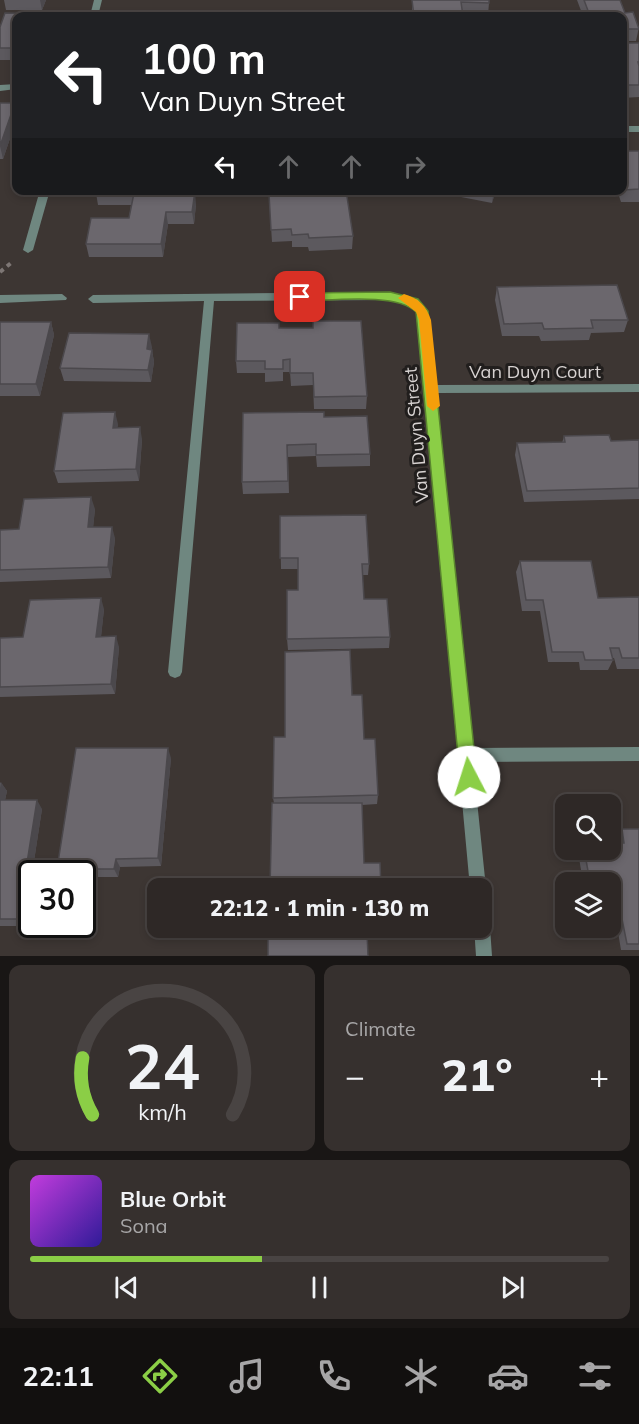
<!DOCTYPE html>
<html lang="en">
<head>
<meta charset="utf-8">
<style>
  body { margin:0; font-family:Mulish,sans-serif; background:#36302e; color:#f1f3f6; height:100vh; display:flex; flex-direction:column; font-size:22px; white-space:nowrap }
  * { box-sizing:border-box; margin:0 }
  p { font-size:20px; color:#a7a6a7 }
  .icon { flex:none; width:33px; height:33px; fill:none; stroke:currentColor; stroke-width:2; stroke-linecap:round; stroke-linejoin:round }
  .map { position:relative; height:956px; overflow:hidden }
  .drawer { display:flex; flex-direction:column; gap:9px; padding:9px; background:#191615; flex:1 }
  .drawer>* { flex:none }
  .hud { position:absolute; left:12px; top:12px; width:615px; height:183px; border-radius:12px; box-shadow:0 3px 9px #0003,0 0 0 2px #494443; background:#202124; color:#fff; overflow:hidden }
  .fabs { position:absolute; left:555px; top:794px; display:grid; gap:12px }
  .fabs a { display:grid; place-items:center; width:66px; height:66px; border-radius:12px; background:#2e2826; box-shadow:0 3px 9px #0003,0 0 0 2px #494443; font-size:30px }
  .speed { position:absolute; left:18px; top:860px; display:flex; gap:12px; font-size:30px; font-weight:700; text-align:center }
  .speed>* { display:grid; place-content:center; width:78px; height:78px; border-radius:50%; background:#2e2826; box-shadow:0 3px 9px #0003,0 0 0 2px #494443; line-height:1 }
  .speed .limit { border:3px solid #111; border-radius:9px; background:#fff; color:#111 }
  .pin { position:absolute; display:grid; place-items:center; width:51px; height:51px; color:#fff; margin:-26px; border-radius:12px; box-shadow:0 3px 9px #0006 }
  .me { position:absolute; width:66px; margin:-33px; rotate:355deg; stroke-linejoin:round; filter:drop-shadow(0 0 4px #0008) }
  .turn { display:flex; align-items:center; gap:21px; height:126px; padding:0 30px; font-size:27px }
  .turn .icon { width:78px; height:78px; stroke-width:2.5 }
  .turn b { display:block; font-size:42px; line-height:51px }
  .lanes { display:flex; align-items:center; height:57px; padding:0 30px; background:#0003; justify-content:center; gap:30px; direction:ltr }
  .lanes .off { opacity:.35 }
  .big { font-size:45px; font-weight:800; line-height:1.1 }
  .drawer .tile { flex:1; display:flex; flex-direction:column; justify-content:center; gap:9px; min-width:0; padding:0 21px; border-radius:12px; background:#36302e }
  .drawer .dial { align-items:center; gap:0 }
  .dial svg { height:156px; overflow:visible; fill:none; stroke:#494443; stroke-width:7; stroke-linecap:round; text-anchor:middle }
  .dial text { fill:#f1f3f6; stroke:none }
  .song { display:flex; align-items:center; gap:18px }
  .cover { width:72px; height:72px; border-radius:9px; background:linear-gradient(135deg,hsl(290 70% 55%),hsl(250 70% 35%)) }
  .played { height:6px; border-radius:3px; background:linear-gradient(90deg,#8bce46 40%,#494443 40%) }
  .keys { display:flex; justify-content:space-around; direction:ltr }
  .heat { display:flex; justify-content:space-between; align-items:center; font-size:33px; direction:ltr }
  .drawer .tiles { flex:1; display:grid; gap:9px; grid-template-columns:1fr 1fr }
  .tile:last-child { grid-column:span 2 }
  .trip { position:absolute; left:147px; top:878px; width:345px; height:60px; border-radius:12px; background:#2e2826; box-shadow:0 3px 9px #0003,0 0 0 2px #494443; font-weight:800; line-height:60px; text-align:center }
  .tabs { display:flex; height:96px; justify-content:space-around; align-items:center; background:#12100f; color:#a7a6a7 }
  .tabs .icon { width:42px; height:42px }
  .tabs .active { color:#8bce46 }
  .tabs b { font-size:27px; color:#f1f3f6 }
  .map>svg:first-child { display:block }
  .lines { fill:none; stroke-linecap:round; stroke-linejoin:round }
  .path { stroke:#7e7775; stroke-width:4; stroke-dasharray:4.5 4.5; stroke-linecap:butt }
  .street { fill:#6f8780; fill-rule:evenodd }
  .wall { fill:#5c595e }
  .shaded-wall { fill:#4b484c }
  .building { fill:#6b676d; stroke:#4b484c; stroke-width:1.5 }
  .route { fill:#8bce46; stroke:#5a862e; stroke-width:1.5 }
  .slow { fill:#f59e0b }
  .labels { text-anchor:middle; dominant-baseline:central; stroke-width:6; stroke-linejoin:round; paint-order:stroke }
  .street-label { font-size:18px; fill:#d7d2d1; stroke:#211e1d }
</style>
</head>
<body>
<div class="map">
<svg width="639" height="956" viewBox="0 0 639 956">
  <rect width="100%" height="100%" fill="#3d3633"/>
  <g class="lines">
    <path class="path" d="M 0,272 L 11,263"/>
    <path class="street" d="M 94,0 L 102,0 L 98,16 L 90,16 Z
      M 0,85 L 16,84 L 16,89 L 0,91 Z
      M 622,126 L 639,126 L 639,132 L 622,132 Z
      M 40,190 L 50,190 L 33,250 L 28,253 L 23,250 Z
      M 390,292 L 418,299 L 427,311 L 435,385 L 639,384 L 639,392 L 436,393 L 472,748 L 639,747 L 639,761 L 473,762 L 486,888 L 482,894 L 482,888 L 470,888 L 417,312 L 410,305 L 390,300 L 214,301 L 182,672 L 180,676 L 175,678 L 170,676 L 168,672 L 204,301 L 93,303 L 88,299 L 93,295 Z
      M 62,294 L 67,298 L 66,300 L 0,303 L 0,295 Z
      M 482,919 L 488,921 L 490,927 L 492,956 L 476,956 L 474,927 L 482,927 Z"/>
  </g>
  <path class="wall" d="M 4,0 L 46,0 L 42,10 L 6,10 Z
    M 412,0 L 489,3 L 488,15 L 462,15 L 463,16 L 412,16 Z
    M 577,0 L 620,0 L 625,13 L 639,27 L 636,41 L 622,41 L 622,16 L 583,16 Z
    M 5,13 L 39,14 L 39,16 L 16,16 L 16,60 L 0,60 L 0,27 Z
    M 622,43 L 639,43 L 639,97 L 622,98 Z
    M 0,103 L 15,103 L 16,109 L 16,121 L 3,159 L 0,159 Z
    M 622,151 L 639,151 L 639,202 L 621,202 L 617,190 L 622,190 Z
    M 96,190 L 171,190 L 196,204 L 194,224 L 168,224 L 163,257 L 89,257 L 86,244 L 129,218 L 131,205 L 98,205 L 96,193 Z
    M 425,190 L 496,190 L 492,203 Z
    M 510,190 L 609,190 L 608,194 L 511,195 Z
    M 269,194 L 353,236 L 352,249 L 309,251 L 308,247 L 292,247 L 292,241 L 272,242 Z
    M 497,287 L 628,320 L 624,332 L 591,333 L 589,340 L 541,341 L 539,336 L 502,336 L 495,300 Z
    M 0,322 L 51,322 L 54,335 L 40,396 L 0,396 Z
    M 280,328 L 367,396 L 366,409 L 314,409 L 313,385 L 291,386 L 290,372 L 283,372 L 283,381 L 265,382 L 265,373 L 237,373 L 236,361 Z
    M 152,347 L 151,350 L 152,350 L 154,362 L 151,382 L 64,381 L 60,368 Z
    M 324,417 L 370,454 L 370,466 L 317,467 L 316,456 L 288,457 L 289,493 L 243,494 L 242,482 Z
    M 118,424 L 117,428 L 142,439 L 139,481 L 58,483 L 54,471 Z
    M 564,436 L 611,441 L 639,440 L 639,499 L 524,502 L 515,455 L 517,443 L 562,443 Z
    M 95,509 L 93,527 L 115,538 L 111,578 L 0,582 L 0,530 L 19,529 Z
    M 280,516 L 369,564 L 368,575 L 362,575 L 364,599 L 390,637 L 389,648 L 288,650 L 287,639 L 298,590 L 298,569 L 281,569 Z
    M 520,561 L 598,598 L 639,597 L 639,669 L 617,669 L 614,658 L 612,658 L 613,660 L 608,670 L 580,670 L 579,662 L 548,662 L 540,611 L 522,611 L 516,572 Z
    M 104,609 L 101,636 L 119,647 L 115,694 L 0,697 L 0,638 L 23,637 Z
    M 352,695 L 364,739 L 378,795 L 377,804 L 362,805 L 364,863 L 274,803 L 273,798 L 285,737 Z
    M 171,758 L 161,866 L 120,867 L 118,877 L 82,877 L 82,873 L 60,873 L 57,869 Z
    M 0,782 L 7,791 L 5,800 L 42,809 L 24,926 L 0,926 Z
    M 622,829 L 639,829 L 639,950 L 621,950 L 617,926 L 610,926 L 610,882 L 583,882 L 578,852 L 580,849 L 610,849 L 617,843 L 616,838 Z
    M 268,927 L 383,932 L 381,939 L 368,939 Z"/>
  <path class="shaded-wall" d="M 40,0 L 46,0 L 42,10 Z
    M 15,103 L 16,109 L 16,121 L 3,159 L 0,146 Z
    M 494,190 L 496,190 L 492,203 Z
    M 195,191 L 196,204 L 194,224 L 192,212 Z
    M 166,212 L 168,224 L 163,257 L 161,244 Z
    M 51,322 L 54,335 L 40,396 L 36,384 Z
    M 149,334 L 152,347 L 149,362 L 147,349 Z
    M 152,350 L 154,362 L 151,382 L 148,370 Z
    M 115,412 L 118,424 L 116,440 L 113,428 Z
    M 140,427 L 142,439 L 139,481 L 136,469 Z
    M 91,497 L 95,509 L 92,539 L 88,527 Z
    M 112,527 L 115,538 L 111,578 L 108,567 Z
    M 101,598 L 104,609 L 100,647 L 96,637 Z
    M 116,636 L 119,647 L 115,694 L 111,684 Z
    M 168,748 L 171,758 L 161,866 L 158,858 Z
    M 1,782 L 7,791 L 3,809 L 0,804 L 0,788 Z
    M 37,800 L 42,809 L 24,926 L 18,919 Z
    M 116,859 L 120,867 L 118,877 L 114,869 Z"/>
  <path class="building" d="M 412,0 L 489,0 L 489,3 L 461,2 L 463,16 L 414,16 Z
    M 584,0 L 620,0 L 625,13 L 633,12 L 639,29 L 622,29 L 622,16 L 590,16 Z
    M 5,13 L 39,14 L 38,16 L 16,16 L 16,48 L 0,48 L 0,27 Z
    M 622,43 L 639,43 L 639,62 L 638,62 L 639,66 L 639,85 L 622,85 Z
    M 0,103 L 15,103 L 0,146 Z
    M 622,151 L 639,151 L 639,189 L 624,190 L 622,185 Z
    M 96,190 L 167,190 L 167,191 L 195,191 L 192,212 L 166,212 L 161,244 L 86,244 L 91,218 L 129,218 L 134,193 L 96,193 Z
    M 346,190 L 353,236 L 309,238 L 308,234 L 292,235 L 291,229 L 271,230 L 269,194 Z
    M 617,285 L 628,320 L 591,320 L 593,328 L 544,329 L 542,323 L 504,324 L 497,287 Z
    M 313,321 L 361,321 L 367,396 L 314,397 L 313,373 L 290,373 L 290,359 L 283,360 L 283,369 L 265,369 L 265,361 L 236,361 L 237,323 L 279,323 L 279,328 L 313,328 Z
    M 0,322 L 51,322 L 36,384 L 0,384 Z
    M 69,333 L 149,334 L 147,349 L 152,350 L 148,370 L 60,368 Z
    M 115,412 L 113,428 L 140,427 L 136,469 L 54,471 L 63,413 Z
    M 324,412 L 324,417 L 367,416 L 370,454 L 316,455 L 316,444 L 287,445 L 288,481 L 242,482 L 243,413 Z
    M 609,435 L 611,441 L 639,440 L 639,488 L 527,491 L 517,443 L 565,442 L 564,436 Z
    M 91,497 L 88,527 L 112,527 L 108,567 L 0,570 L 0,530 L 19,529 L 24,499 Z
    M 366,515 L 369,564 L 362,564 L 364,599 L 387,599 L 390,637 L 287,639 L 287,590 L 298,590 L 298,558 L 280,558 L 280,516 Z
    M 520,561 L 591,561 L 598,598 L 639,597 L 639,658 L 622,658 L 619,648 L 610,648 L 613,660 L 585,660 L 583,652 L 552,652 L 543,600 L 526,600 Z
    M 101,598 L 96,637 L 116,636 L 111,684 L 0,687 L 0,638 L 23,637 L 30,600 Z
    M 350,650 L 352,695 L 362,695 L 364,739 L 375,739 L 378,795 L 273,798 L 274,737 L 285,737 L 285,652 Z
    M 76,748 L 168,748 L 158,858 L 116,859 L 114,869 L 57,869 Z
    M 0,800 L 37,800 L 18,919 L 0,919 Z
    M 272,803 L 362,803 L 364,863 L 380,863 L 381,888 L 270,888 Z
    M 622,829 L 639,829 L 639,944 L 627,944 L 622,919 L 610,919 L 610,882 L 590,882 L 584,849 L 610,849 L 610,843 L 624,843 Z
    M 268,927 L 383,927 L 383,932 L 367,932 L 368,956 L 268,956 Z"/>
  <path class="route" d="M 390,292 L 418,299 L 428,311 L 477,777 L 475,783 L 469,786 L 463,783 L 460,777 L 416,312 C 397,292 328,301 300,301 L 294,297 L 300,293 Z"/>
  <path class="slow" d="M 404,294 C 418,298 426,305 431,320 L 440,406 L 433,411 L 427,406 L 419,320 L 416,312 L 398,298 Z"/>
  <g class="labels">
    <g class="street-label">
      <text x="535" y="371">Van Duyn Court</text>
      <text transform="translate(416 435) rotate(-95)">Van Duyn Street</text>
    </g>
  </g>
</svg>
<div class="fabs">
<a><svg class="icon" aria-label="search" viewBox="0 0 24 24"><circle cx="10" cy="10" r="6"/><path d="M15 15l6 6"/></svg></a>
<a><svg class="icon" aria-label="layers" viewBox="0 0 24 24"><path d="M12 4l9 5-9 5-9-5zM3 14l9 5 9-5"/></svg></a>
</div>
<div class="speed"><div class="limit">30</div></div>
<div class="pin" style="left:300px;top:297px;background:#d93025"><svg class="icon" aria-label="arrive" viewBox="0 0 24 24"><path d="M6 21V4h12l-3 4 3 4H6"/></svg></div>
<svg class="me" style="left:469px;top:777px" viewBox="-20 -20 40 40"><circle r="19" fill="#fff"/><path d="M0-13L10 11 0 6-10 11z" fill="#8bce46"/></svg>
<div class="trip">22:12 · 1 min · 130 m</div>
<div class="hud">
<div class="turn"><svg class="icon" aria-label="left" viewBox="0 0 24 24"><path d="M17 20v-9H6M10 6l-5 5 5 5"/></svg><div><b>100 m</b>Van Duyn Street</div></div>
<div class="lanes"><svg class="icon" aria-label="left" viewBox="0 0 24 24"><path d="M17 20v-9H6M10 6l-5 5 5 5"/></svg><svg class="icon off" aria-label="ahead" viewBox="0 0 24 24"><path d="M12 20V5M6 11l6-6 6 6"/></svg><svg class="icon off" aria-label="ahead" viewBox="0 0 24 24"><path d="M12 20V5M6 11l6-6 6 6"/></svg><svg class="icon off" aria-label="right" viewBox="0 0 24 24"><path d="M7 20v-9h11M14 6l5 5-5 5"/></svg></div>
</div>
</div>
<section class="drawer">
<div class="tiles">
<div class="tile dial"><svg viewBox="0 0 100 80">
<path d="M14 69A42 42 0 1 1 86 69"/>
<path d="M14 69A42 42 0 0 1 9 40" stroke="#8bce46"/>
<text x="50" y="56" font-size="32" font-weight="700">24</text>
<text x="50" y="72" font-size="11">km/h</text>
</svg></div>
<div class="tile"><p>Climate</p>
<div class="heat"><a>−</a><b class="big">21°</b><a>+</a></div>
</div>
<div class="tile">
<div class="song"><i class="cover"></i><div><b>Blue Orbit</b><p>Sona</p></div></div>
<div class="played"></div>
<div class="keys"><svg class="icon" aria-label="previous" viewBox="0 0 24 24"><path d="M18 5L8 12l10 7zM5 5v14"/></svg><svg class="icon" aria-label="pause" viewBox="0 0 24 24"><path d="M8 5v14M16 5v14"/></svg><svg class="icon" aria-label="next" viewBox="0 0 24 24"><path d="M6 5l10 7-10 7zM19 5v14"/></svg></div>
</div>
</div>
</section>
<nav class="tabs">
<b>22:11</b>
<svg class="icon active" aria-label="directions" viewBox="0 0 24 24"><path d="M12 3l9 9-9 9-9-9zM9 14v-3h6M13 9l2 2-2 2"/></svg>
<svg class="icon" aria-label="music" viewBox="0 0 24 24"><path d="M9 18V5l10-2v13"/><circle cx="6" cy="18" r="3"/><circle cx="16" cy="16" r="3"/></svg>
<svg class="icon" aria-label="phone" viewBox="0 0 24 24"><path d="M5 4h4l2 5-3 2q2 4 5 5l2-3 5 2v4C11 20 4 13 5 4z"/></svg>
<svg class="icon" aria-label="climate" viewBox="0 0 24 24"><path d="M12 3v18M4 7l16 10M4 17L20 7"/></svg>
<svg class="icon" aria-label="car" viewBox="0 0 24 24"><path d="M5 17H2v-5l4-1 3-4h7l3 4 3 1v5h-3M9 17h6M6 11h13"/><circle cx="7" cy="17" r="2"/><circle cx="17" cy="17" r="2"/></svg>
<svg class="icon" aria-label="filters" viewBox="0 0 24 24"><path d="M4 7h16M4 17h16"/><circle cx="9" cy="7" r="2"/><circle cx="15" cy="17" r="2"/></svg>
</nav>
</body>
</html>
